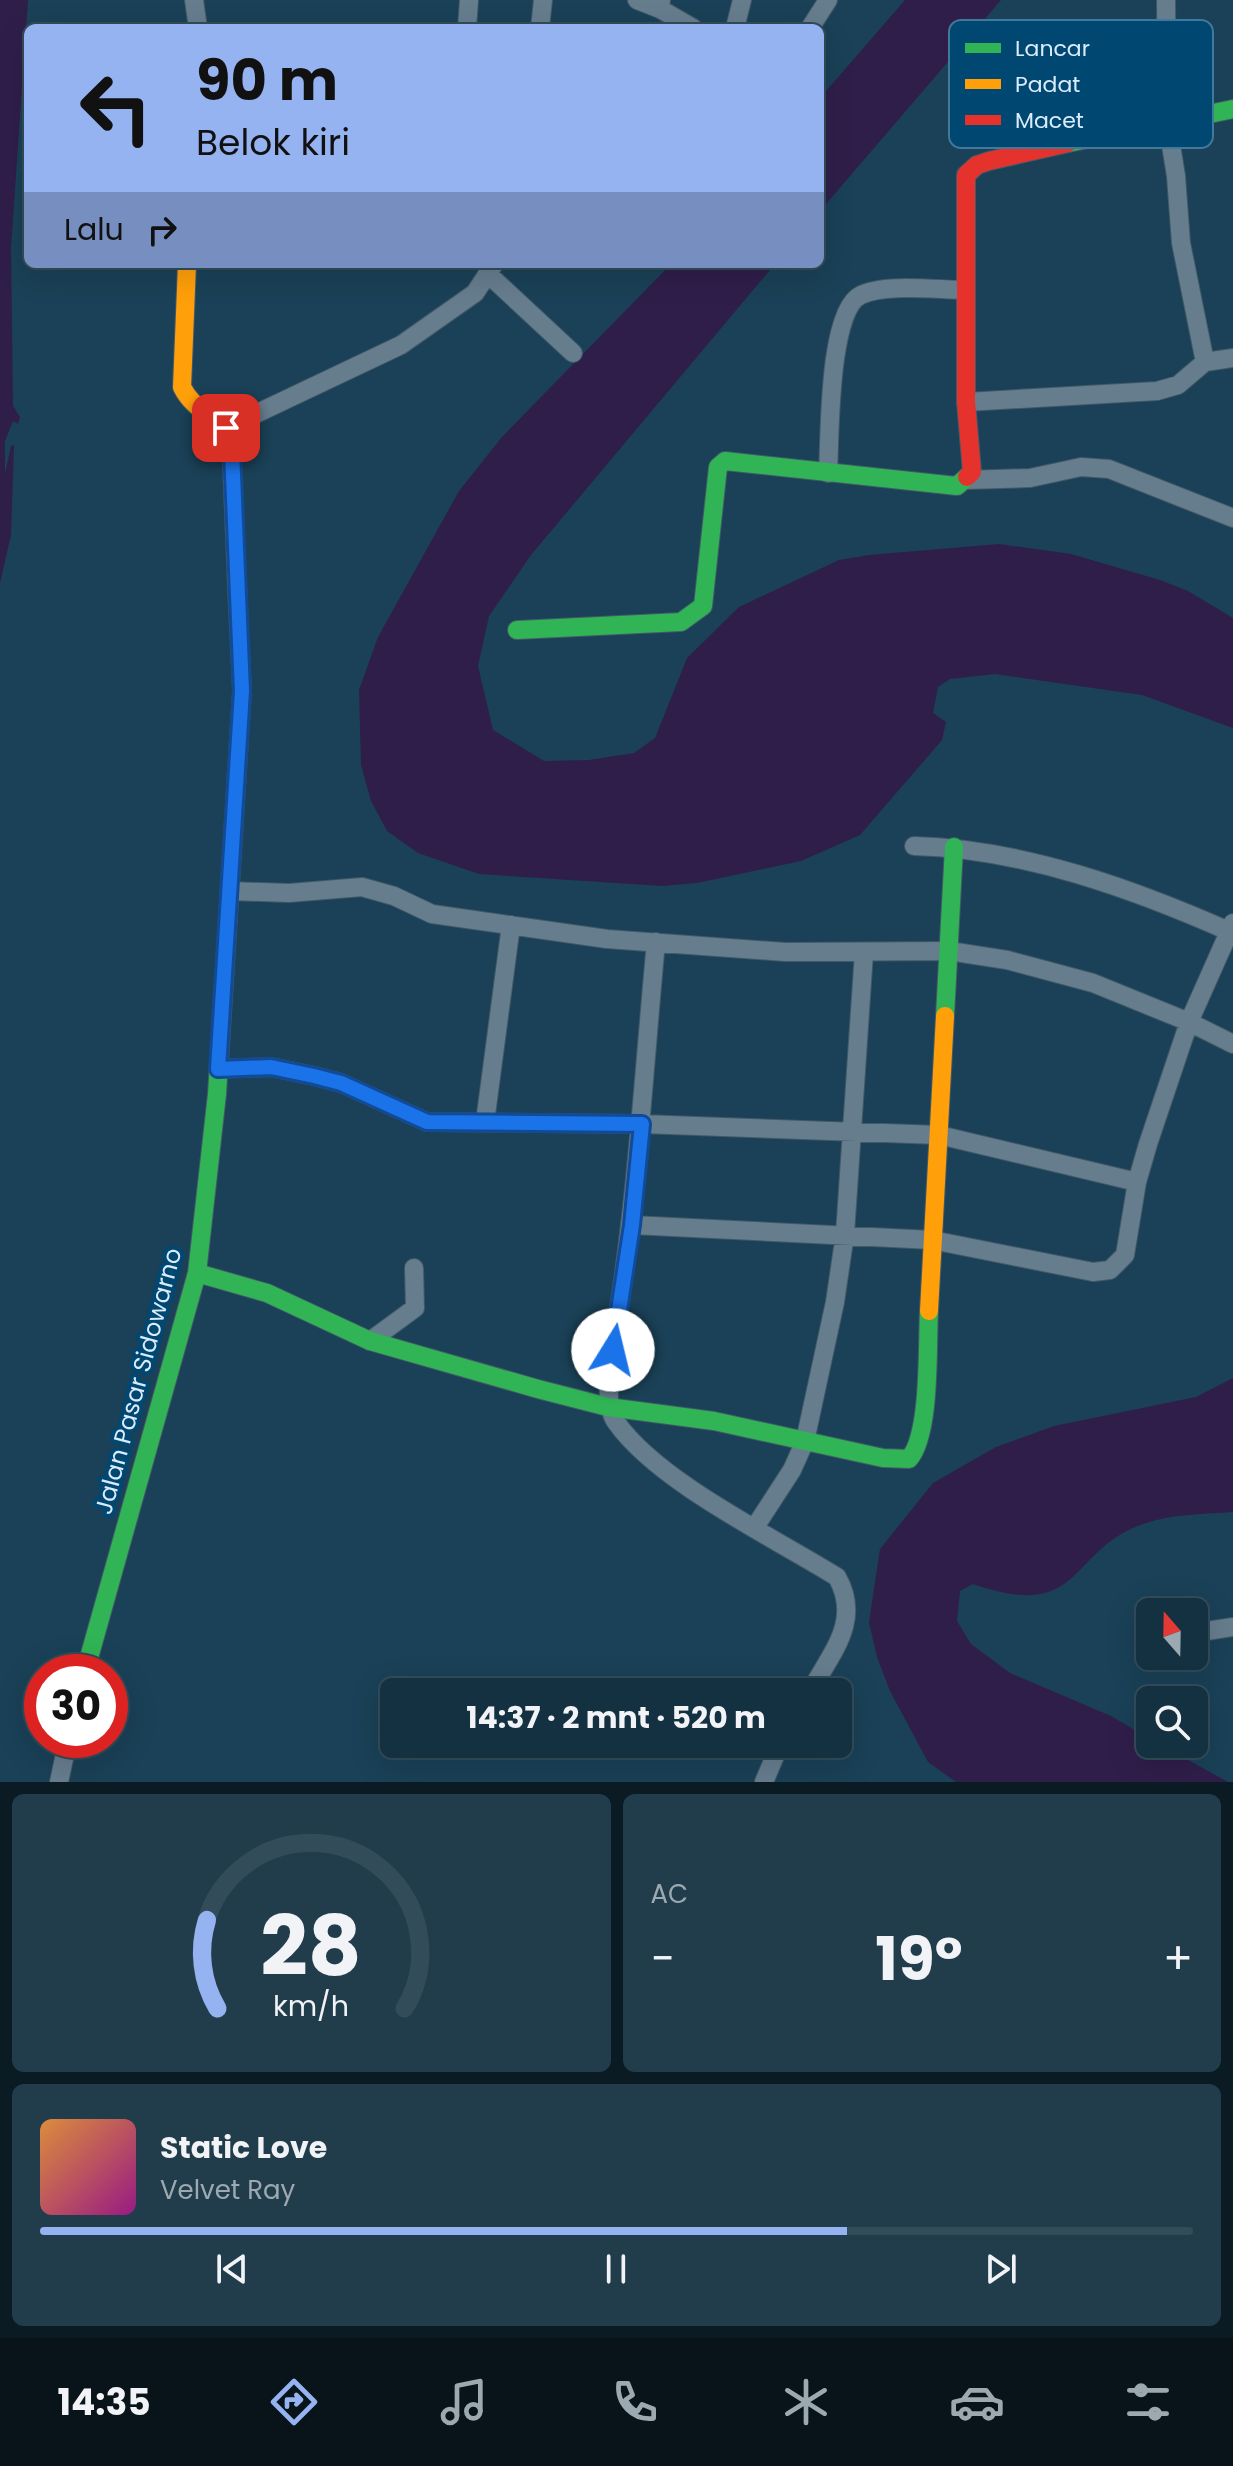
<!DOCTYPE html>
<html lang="id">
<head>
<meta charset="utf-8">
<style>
  body { margin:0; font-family:Poppins,sans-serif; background:#213d4c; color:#f1f3f6; height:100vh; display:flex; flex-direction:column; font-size:30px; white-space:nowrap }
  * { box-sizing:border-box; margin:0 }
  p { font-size:26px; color:#9da9b1 }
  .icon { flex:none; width:44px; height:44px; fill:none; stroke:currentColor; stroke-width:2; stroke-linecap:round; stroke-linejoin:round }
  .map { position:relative; height:1782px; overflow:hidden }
  .drawer { display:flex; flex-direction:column; gap:12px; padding:12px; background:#0b1b24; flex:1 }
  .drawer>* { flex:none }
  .guide { position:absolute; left:24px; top:24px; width:800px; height:244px; border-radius:12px; box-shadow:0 8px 32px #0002,0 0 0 2px #334c5a; background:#95b2f1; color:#111; overflow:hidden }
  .needle { width:52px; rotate:340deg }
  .buttons { position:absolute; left:1136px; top:1598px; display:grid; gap:16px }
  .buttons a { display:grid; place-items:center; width:72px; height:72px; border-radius:12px; background:#143141; box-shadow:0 8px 32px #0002,0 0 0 2px #334c5a; font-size:40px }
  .speed { position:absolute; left:24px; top:1654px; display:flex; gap:16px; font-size:40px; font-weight:700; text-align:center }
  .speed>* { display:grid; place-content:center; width:104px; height:104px; border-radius:50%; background:#143141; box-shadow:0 8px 32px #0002,0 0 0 2px #334c5a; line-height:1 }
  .speed .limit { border:12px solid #d22; background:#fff; color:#111 }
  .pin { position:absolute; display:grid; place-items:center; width:68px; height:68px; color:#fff; margin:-34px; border-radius:16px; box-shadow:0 4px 12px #0006 }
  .me { position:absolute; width:88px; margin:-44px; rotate:9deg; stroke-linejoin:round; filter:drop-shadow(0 0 6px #0008) }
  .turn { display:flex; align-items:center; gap:28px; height:168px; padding:0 40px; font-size:36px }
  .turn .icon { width:104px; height:104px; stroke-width:2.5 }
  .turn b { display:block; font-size:56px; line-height:68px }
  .then { display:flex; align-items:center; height:76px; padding:0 40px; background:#0003; gap:16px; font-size:30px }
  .big { font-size:60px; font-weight:700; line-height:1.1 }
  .drawer .card { flex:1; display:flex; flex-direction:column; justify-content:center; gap:12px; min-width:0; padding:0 28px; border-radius:12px; background:#213d4c }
  .drawer .dial { align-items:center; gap:0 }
  .dial svg { height:208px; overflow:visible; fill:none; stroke:#334c5a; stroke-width:7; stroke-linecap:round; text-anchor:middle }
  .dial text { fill:#f1f3f6; stroke:none }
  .song { display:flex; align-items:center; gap:24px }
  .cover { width:96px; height:96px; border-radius:12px; background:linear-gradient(135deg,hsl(30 70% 55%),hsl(310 70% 35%)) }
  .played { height:8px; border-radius:4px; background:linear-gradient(90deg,#95b2f1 70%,#334c5a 70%) }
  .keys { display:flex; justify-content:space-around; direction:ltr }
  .heat { display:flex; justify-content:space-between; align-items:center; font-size:44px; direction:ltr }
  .drawer .tiles { flex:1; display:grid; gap:12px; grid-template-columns:1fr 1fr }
  .card:last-child { grid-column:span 2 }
  .trip { position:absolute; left:380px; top:1678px; width:472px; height:80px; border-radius:12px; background:#143141; box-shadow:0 8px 32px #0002,0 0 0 2px #334c5a; font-weight:700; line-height:80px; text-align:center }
  .tab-bar { display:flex; height:128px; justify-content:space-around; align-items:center; background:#08141a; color:#9da9b1 }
  .tab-bar .icon { width:56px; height:56px }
  .tab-bar .selected { color:#95b2f1 }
  .tab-bar b { font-size:36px; color:#f1f3f6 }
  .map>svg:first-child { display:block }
  .water { fill:#2f1e4a }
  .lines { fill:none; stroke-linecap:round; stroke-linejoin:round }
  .street-casing { stroke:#425967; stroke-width:20 }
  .fast-casing { stroke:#425967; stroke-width:20 }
  .slow-casing { stroke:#425967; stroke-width:20 }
  .jam-casing { stroke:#425967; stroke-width:20 }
  .street { stroke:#667d8e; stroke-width:18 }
  .fast { stroke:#30b455; stroke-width:18 }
  .slow { stroke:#ff9f0a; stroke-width:18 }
  .jam { stroke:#e5322d; stroke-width:18 }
  .route-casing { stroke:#114b97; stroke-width:20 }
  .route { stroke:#1a73e8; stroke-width:14 }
  .labels { text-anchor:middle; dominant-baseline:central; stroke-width:8; stroke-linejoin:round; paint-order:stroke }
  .street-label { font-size:24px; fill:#daecfb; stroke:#004771 }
  .key { fill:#004771; stroke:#41799a; stroke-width:2 }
  .key-label { font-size:22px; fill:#daecfb }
</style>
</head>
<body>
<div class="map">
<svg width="1233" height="1782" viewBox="0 0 1233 1782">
  <rect width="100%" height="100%" fill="#1a4157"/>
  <path class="water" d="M 0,0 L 28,0 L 11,248 L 13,406 L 20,417 L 18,424 L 13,421 L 5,441 L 5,474 L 11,446 L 14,445 L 11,535 L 0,583 Z
    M 905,0 L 1001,0 L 820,211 L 820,98 Z
    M 671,264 L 775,264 L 531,555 L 489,616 L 478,666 L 493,730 L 544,761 L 589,760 L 634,753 L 655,738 L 687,658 L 739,607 L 839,560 L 869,555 L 999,544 L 1071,554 L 1160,580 L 1188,591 L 1233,618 L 1233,728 L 1142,695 L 995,674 L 950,679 L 938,687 L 933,713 L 946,722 L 942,740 L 860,835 L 801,861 L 697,883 L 662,886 L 479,874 L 418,853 L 387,831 L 371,801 L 361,765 L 359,690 L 378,637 L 459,491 L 502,437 Z
    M 1233,1378 L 1233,1512 C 1205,1514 1173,1514 1146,1523 C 1066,1549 1086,1623 973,1584 L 960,1591 L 957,1621 L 971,1644 L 1010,1673 L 1111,1716 L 1150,1739 L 1150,1744 L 1159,1744 L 1228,1782 L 956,1782 L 928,1762 L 890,1691 L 877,1657 L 869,1622 L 880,1549 L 933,1483 L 996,1447 L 1054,1426 L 1196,1397 Z"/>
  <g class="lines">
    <defs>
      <path id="street" d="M 194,0 L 198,28
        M 637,0 L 660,9 L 661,0
        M 1166,0 L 1167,120 L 1176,176 L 1181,243 L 1205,362
        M 660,9 L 693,28
        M 467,28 L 469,0
        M 540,28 L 543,0
        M 735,28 L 742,0
        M 810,28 L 828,0
        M 488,274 L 573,353
        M 966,402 L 1157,391 L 1178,385 L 1205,362 L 1233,358
        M 226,428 L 401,345 L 475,293 L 494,264
        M 828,473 C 830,438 828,310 861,295 C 885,283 938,290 966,290
        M 966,480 L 1030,478 L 1081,467 L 1109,469 L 1233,518
        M 914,846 C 1023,849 1134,889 1233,933
        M 230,891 L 289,893 L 362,887 L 394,896 L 432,914 L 607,939 L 785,952 L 949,951 L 1007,960 L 1093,983 L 1189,1022 L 1233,1044
        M 656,942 C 644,1069 637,1195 617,1321 C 613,1346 601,1401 616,1422 C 658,1482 773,1537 837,1577 C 862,1621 831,1653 810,1692
        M 218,1069 L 271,1067 L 314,1076 L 341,1083 L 427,1122 L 642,1124 L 939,1135 L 1137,1182
        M 485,1122 L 511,925
        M 632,1225 L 932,1240 L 1093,1272 L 1110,1270 L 1125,1255 L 1137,1182 L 1148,1144 L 1189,1022 L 1233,923
        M 370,1341 L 415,1308 L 414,1268
        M 755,1527 L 792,1470 L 805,1441 L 835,1302 L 845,1234 L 864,952
        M 1194,1633 L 1233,1627
        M 1144,1640 L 1150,1639
        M 59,1782 L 68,1740
        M 764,1782 L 780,1744"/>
      <path id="fast" d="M 1068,143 L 1233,109
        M 517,630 L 681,622 L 703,606 L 718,467 L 725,461 L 957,486 L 967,477
        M 945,1016 L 954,847
        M 197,1273 L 267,1293 L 370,1341 L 538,1389 L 608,1407 L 714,1421 L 883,1458 L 909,1459 C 931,1434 927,1346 929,1311
        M 85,1672 L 197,1273 L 217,1094 L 242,691 L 237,585"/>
      <path id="slow" d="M 187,264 L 182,387 C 193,410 218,418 231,439 L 237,585
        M 929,1311 L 945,1016"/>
      <path id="jam" d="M 967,477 L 972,472 L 966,402 L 966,175 L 977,165 L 989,161 L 1068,143"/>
    </defs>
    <use href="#street" class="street-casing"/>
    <use href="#fast" class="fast-casing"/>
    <use href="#slow" class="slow-casing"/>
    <use href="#jam" class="jam-casing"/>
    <use href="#street" class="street"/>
    <use href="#fast" class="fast"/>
    <use href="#slow" class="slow"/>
    <use href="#jam" class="jam"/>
  </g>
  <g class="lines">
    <defs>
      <path id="route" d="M 226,428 L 232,451 L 242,691 L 218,1069 L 271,1067 L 314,1076 L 341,1083 L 427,1122 L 642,1124 L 632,1225 L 613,1350"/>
    </defs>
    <use href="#route" class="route-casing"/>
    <use href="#route" class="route"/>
  </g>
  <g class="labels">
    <g class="street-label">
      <text transform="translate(138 1381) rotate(-75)">Jalan Pasar Sidowarno</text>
    </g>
  </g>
  <rect x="949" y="20" width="264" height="128" rx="12" class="key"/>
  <rect x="965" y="43" width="36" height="10" fill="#30b455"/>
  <rect x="965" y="79" width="36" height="10" fill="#ff9f0a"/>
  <rect x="965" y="115" width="36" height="10" fill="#e5322d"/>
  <g class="key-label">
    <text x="1015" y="56">Lancar</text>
    <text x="1015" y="92">Padat</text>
    <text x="1015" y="128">Macet</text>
  </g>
</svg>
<div class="buttons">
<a><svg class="needle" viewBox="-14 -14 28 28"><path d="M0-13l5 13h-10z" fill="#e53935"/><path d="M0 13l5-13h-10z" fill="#9da9b1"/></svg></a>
<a><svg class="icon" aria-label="search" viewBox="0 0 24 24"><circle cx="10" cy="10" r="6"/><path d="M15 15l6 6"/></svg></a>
</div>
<div class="speed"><div class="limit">30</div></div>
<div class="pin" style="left:226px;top:428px;background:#d93025"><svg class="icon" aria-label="arrive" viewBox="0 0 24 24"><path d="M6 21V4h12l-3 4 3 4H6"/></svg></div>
<svg class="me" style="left:613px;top:1350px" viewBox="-20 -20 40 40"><circle r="19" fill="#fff"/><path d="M0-13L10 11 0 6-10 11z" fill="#1a73e8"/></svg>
<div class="trip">14:37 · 2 mnt · 520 m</div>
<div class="guide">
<div class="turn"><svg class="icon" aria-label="left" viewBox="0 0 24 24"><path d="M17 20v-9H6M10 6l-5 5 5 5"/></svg><div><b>90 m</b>Belok kiri</div></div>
<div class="then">Lalu<svg class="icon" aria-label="right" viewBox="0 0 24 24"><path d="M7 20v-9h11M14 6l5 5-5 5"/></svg></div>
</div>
</div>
<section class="drawer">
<div class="tiles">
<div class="card dial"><svg viewBox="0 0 100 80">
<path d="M14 69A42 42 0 1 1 86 69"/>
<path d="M14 69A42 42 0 0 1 10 35" stroke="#95b2f1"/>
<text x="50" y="56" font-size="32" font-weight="700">28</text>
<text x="50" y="72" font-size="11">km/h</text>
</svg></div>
<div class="card"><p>AC</p>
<div class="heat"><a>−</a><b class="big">19°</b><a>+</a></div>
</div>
<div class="card">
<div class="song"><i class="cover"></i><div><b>Static Love</b><p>Velvet Ray</p></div></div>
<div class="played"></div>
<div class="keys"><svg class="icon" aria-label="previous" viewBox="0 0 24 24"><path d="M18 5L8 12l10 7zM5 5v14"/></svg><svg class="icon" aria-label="pause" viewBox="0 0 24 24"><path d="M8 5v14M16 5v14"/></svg><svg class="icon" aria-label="next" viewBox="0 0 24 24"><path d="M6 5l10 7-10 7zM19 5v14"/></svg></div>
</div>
</div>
</section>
<nav class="tab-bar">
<b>14:35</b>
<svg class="icon selected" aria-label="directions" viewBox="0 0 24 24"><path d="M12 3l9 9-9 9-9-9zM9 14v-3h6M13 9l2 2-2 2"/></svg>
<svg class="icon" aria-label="music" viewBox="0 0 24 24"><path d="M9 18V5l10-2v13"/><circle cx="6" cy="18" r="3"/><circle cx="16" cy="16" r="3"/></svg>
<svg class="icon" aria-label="phone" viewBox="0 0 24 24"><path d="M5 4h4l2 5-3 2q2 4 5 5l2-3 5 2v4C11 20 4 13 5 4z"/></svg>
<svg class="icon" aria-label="climate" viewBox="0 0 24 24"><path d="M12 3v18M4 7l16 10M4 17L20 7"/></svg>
<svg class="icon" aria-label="car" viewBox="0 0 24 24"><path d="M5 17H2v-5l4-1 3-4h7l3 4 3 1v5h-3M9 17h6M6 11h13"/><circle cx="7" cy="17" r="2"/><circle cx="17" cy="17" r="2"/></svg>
<svg class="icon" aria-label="filters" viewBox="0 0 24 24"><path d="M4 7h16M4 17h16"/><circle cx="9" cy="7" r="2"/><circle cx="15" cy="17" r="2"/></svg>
</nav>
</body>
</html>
